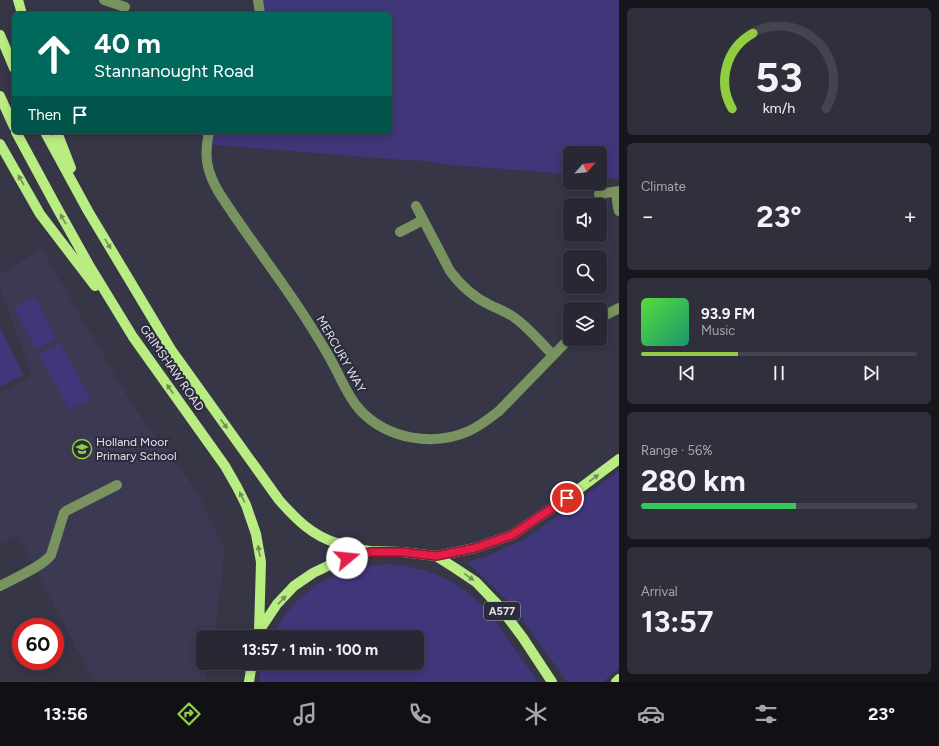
<!DOCTYPE html>
<html lang="en">
<head>
<meta charset="utf-8">
<style>
  body { margin:0; font-family:Figtree,sans-serif; background:#30303d; color:#f1f3f6; height:100vh; display:flex; flex-direction:column; font-size:15px; white-space:nowrap }
  * { box-sizing:border-box; margin:0 }
  p { font-size:13px; color:#a5a6ad }
  .icon { flex:none; width:22px; height:22px; fill:none; stroke:currentColor; stroke-width:2; stroke-linecap:round; stroke-linejoin:round }
  .map { position:relative; flex:1; overflow:hidden }
  .drawer { display:flex; flex-direction:column; gap:8px; padding:8px; background:#16161d; width:320px }
  .drawer>* { flex:none }
  .hud { position:absolute; left:12px; top:12px; width:380px; height:122px; border-radius:6px; box-shadow:0 2px 10px #0003,0 0 0 1px #444450; background:#00695c; color:#fff; overflow:hidden }
  .needle { width:26px; rotate:63deg }
  .buttons { position:absolute; left:563px; top:146px; display:grid; gap:8px }
  .buttons a { display:grid; place-items:center; width:44px; height:44px; border-radius:6px; background:#282835; box-shadow:0 2px 10px #0003,0 0 0 1px #444450; font-size:20px }
  .speed { position:absolute; left:12px; top:618px; display:flex; gap:8px; font-size:20px; font-weight:700; text-align:center }
  .speed>* { display:grid; place-content:center; width:52px; height:52px; border-radius:50%; background:#282835; box-shadow:0 2px 10px #0003,0 0 0 1px #444450; line-height:1 }
  .speed .limit { border:6px solid #d22; background:#fff; color:#111 }
  .pin { position:absolute; display:grid; place-items:center; width:34px; height:34px; color:#fff; margin:-17px; border:2px solid #fff; border-radius:50%; box-shadow:0 1px 4px #0007 }
  .me { position:absolute; width:44px; margin:-22px; rotate:73deg; stroke-linejoin:round; filter:drop-shadow(0 0 3px #0008) }
  .turn { display:flex; align-items:center; gap:14px; height:84px; padding:0 16px; font-size:18px }
  .turn .icon { width:52px; height:52px; stroke-width:2.5 }
  .turn b { display:block; font-size:28px; line-height:34px }
  .then { display:flex; align-items:center; height:38px; padding:0 16px; background:#0003; gap:8px; font-size:15px }
  .big { font-size:30px; font-weight:700; line-height:1.1 }
  .drawer .card { flex:1; display:flex; flex-direction:column; justify-content:center; gap:6px; min-width:0; padding:0 14px; border-radius:6px; background:#30303d }
  .drawer .dial { align-items:center; gap:0 }
  .dial svg { height:104px; overflow:visible; fill:none; stroke:#444450; stroke-width:7; stroke-linecap:round; text-anchor:middle }
  .dial text { fill:#f1f3f6; stroke:none }
  .song { display:flex; align-items:center; gap:12px }
  .cover { width:48px; height:48px; border-radius:6px; background:linear-gradient(135deg,hsl(110 70% 55%),hsl(160 70% 35%)) }
  .played { height:4px; border-radius:2px; background:linear-gradient(90deg,#90cd40 35%,#444450 35%) }
  .keys { display:flex; justify-content:space-around; direction:ltr }
  .heat { display:flex; justify-content:space-between; align-items:center; font-size:22px; direction:ltr }
  .charge { height:6px; border-radius:3px; background:linear-gradient(90deg,#34c759 56%,#444450 0) }
  .trip { position:absolute; left:196px; top:630px; width:228px; height:40px; border-radius:6px; background:#282835; box-shadow:0 2px 10px #0003,0 0 0 1px #444450; font-weight:700; line-height:40px; text-align:center }
  .menu { display:flex; height:64px; justify-content:space-around; align-items:center; background:#101015; color:#a5a6ad }
  .menu .icon { width:28px; height:28px }
  .menu .selected { color:#90cd40 }
  .menu b { font-size:18px; color:#f1f3f6 }
  main { display:flex; flex:1; min-height:0 }
  .map>svg:first-child { display:block }
  .built { fill:#3b3a52 }
  .green { fill:#40367a }
  .lines { fill:none; stroke-linecap:round; stroke-linejoin:round }
  .minor { stroke:#799360; stroke-width:10 }
  .major { stroke:#b9ed81; stroke-width:10 }
  .oneway { fill:#728c5e }
  .route-casing { stroke:#92132f; stroke-width:10 }
  .route { stroke:#e11d48; stroke-width:7 }
  .labels { text-anchor:middle; dominant-baseline:central; stroke-width:4; stroke-linejoin:round; paint-order:stroke }
  .shield { fill:#2c2b3c; stroke:#ababb9; stroke-width:1 }
  .shield-label { font-size:11px; font-weight:bold; fill:#e2e2ee }
  .street-label { font-size:12px; fill:#e2e2ee; stroke:#2c2b3c }
  .poi-label { font-size:12px; fill:#e2e2ee; stroke:#2c2b3c; text-anchor:start }
</style>
</head>
<body>
<main>
<div class="map">
<svg width="619" height="682" viewBox="0 0 619 682">
  <rect width="100%" height="100%" fill="#363647"/>
  <path class="built" d="M 42,249 L 132,405 L 198,493 L 224,548 L 224,557 L 214,637 L 203,637 L 203,663 L 209,663 L 205,682 L 94,682 L 18,535 L 0,544 L 0,393 L 32,376 L 0,287 L 0,274 Z"/>
  <path class="green" d="M 258,0 L 619,0 L 619,179 L 600,177 L 600,153 L 570,153 L 570,174 L 450,165 L 425,161 L 390,159 L 206,144 L 209,132 L 390,132 L 390,14 L 260,14 Z
    M 35,297 L 56,338 L 36,350 L 14,308 Z
    M 0,328 L 24,375 L 0,387 Z
    M 60,343 L 91,398 L 69,410 L 39,355 Z
    M 619,471 L 619,668 L 603,682 L 567,682 L 512,605 L 467,562 L 487,556 L 525,539 Z
    M 388,564 C 427,567 460,580 486,610 C 494,619 502,631 510,642 C 519,655 529,668 538,682 L 259,682 L 262,663 L 417,663 L 417,637 L 272,637 C 288,602 323,574 361,567 C 370,565 379,565 388,564 Z"/>
  <g class="lines">
    <path class="minor" d="M 104,0 L 125,7
      M 258,0 L 260,14
      M 209,132 C 204,155 206,170 218,191 C 244,232 274,270 301,311 C 312,328 323,345 332,362 C 341,378 347,396 360,410 C 387,439 433,447 469,431 C 480,426 490,418 499,411 L 570,338
      M 616,192 L 618,208 L 619,211
      M 599,194 L 619,191
      M 416,206 L 450,271 C 461,286 473,297 490,305 C 498,309 507,312 515,318 C 529,328 541,343 553,355
      M 400,232 L 423,220
      M 600,318 L 619,308
      M 0,586 C 13,579 43,566 51,555 L 64,513 L 66,511 L 117,485"/>
    <path class="major" d="M 18,0 L 22,14
      M 0,35 L 14,68
      M 0,96 L 14,127
      M 16,132 L 56,206 L 89,265 L 133,337 L 225,466 L 237,487 L 246,505 L 256,534 L 261,562 L 259,631
      M 45,132 L 88,211 L 172,351 L 279,500 C 295,518 312,536 337,543 C 348,546 359,549 370,551
      M 57,132 L 71,168
      M 0,144 L 40,214 L 95,286
      M 436,556 L 475,548 L 512,535 L 567,498 L 619,459
      M 259,631 L 277,604 L 294,586 L 313,573 L 336,562 L 370,551 L 402,552 L 436,556 L 455,568 L 476,582 L 499,606 L 523,638 L 552,682
      M 249,682 L 252,663
      M 616,682 L 619,679"/>
  </g>
  <defs><path id="oneway-solid" d="M-6-.8H1V-3.2L6.5 0L1 3.2V.8H-6Z"/></defs>
  <g class="oneway">
    <use href="#oneway-solid" transform="translate(21 180) rotate(-120)"/>
    <use href="#oneway-solid" transform="translate(63 219) rotate(-120)"/>
    <use href="#oneway-solid" transform="translate(108 244) rotate(59)"/>
    <use href="#oneway-solid" transform="translate(170 389) rotate(-125)"/>
    <use href="#oneway-solid" transform="translate(224 424) rotate(54)"/>
    <use href="#oneway-solid" transform="translate(594 478) rotate(-36)"/>
    <use href="#oneway-solid" transform="translate(242 497) rotate(-116)"/>
    <use href="#oneway-solid" transform="translate(259 551) rotate(-100)"/>
    <use href="#oneway-solid" transform="translate(469 577) rotate(36)"/>
    <use href="#oneway-solid" transform="translate(282 600) rotate(-47)"/>
  </g>
  <g class="lines">
    <defs>
      <path id="route" d="M 347,558 L 370,552 L 402,552 L 436,556 L 475,548 L 512,535 L 567,498"/>
    </defs>
    <use href="#route" class="route-casing"/>
    <use href="#route" class="route"/>
  </g>
  <defs>
    <symbol id="school-ring" viewBox="-11 -11 22 22"><circle r="9.5" fill="#2c2b3c" stroke="#90cd40" stroke-width="1.5"/><path d="M0-5L7-2L0 1L-7-2ZM-4 1L0 2.5L4 1V4Q0 6-4 4Z" fill="#90cd40"/></symbol>
  </defs>
  <g fill-rule="evenodd">
    <use href="#school-ring" x="71" y="438" width="22" height="22"/>
  </g>
  <g class="labels">
    <rect class="shield" x="484" y="602" width="36" height="18" rx="3"/>
    <g class="shield-label">
      <text x="502" y="611">A577</text>
    </g>
    <g class="street-label">
      <text transform="translate(341 354) rotate(60)">MERCURY WAY</text>
      <text transform="translate(172 368) rotate(55)">GRIMSHAW ROAD</text>
    </g>
    <g class="poi-label">
      <text x="96" y="442">Holland Moor<tspan x="96" dy="14">Primary School</tspan></text>
    </g>
  </g>
</svg>
<div class="buttons">
<a><svg class="needle" viewBox="-14 -14 28 28"><path d="M0-13l5 13h-10z" fill="#e53935"/><path d="M0 13l5-13h-10z" fill="#a5a6ad"/></svg></a>
<a><svg class="icon" aria-label="sound" viewBox="0 0 24 24"><path d="M4 9h4l5-4v14l-5-4H4zM17 9q2 3 0 6"/></svg></a>
<a><svg class="icon" aria-label="search" viewBox="0 0 24 24"><circle cx="10" cy="10" r="6"/><path d="M15 15l6 6"/></svg></a>
<a><svg class="icon" aria-label="layers" viewBox="0 0 24 24"><path d="M12 4l9 5-9 5-9-5zM3 14l9 5 9-5"/></svg></a>
</div>
<div class="speed"><div class="limit">60</div></div>
<div class="pin" style="left:567px;top:498px;background:#d93025"><svg class="icon" aria-label="arrive" viewBox="0 0 24 24"><path d="M6 21V4h12l-3 4 3 4H6"/></svg></div>
<svg class="me" style="left:347px;top:558px" viewBox="-20 -20 40 40"><circle r="19" fill="#fff"/><path d="M0-13L10 11 0 6-10 11z" fill="#e11d48"/></svg>
<div class="trip">13:57 · 1 min · 100 m</div>
<div class="hud">
<div class="turn"><svg class="icon" aria-label="ahead" viewBox="0 0 24 24"><path d="M12 20V5M6 11l6-6 6 6"/></svg><div><b>40 m</b>Stannanought Road</div></div>
<div class="then">Then<svg class="icon" aria-label="arrive" viewBox="0 0 24 24"><path d="M6 21V4h12l-3 4 3 4H6"/></svg></div>
</div>
</div>
<section class="drawer">
<div class="card dial"><svg viewBox="0 0 100 80">
<path d="M14 69A42 42 0 1 1 86 69"/>
<path d="M14 69A42 42 0 0 1 30 11" stroke="#90cd40"/>
<text x="50" y="56" font-size="32" font-weight="700">53</text>
<text x="50" y="72" font-size="11">km/h</text>
</svg></div>
<div class="card"><p>Climate</p>
<div class="heat"><a>−</a><b class="big">23°</b><a>+</a></div>
</div>
<div class="card">
<div class="song"><i class="cover"></i><div><b>93.9 FM</b><p>Music</p></div></div>
<div class="played"></div>
<div class="keys"><svg class="icon" aria-label="previous" viewBox="0 0 24 24"><path d="M18 5L8 12l10 7zM5 5v14"/></svg><svg class="icon" aria-label="pause" viewBox="0 0 24 24"><path d="M8 5v14M16 5v14"/></svg><svg class="icon" aria-label="next" viewBox="0 0 24 24"><path d="M6 5l10 7-10 7zM19 5v14"/></svg></div>
</div>
<div class="card"><p>Range · 56%</p><b class="big">280 km</b><div class="charge"></div></div>
<div class="card"><p>Arrival</p><b class="big">13:57</b></div>
</section>
</main>
<nav class="menu">
<b>13:56</b>
<svg class="icon selected" aria-label="directions" viewBox="0 0 24 24"><path d="M12 3l9 9-9 9-9-9zM9 14v-3h6M13 9l2 2-2 2"/></svg>
<svg class="icon" aria-label="music" viewBox="0 0 24 24"><path d="M9 18V5l10-2v13"/><circle cx="6" cy="18" r="3"/><circle cx="16" cy="16" r="3"/></svg>
<svg class="icon" aria-label="phone" viewBox="0 0 24 24"><path d="M5 4h4l2 5-3 2q2 4 5 5l2-3 5 2v4C11 20 4 13 5 4z"/></svg>
<svg class="icon" aria-label="climate" viewBox="0 0 24 24"><path d="M12 3v18M4 7l16 10M4 17L20 7"/></svg>
<svg class="icon" aria-label="car" viewBox="0 0 24 24"><path d="M5 17H2v-5l4-1 3-4h7l3 4 3 1v5h-3M9 17h6M6 11h13"/><circle cx="7" cy="17" r="2"/><circle cx="17" cy="17" r="2"/></svg>
<svg class="icon" aria-label="filters" viewBox="0 0 24 24"><path d="M4 7h16M4 17h16"/><circle cx="9" cy="7" r="2"/><circle cx="15" cy="17" r="2"/></svg>
<b>23°</b>
</nav>
</body>
</html>
